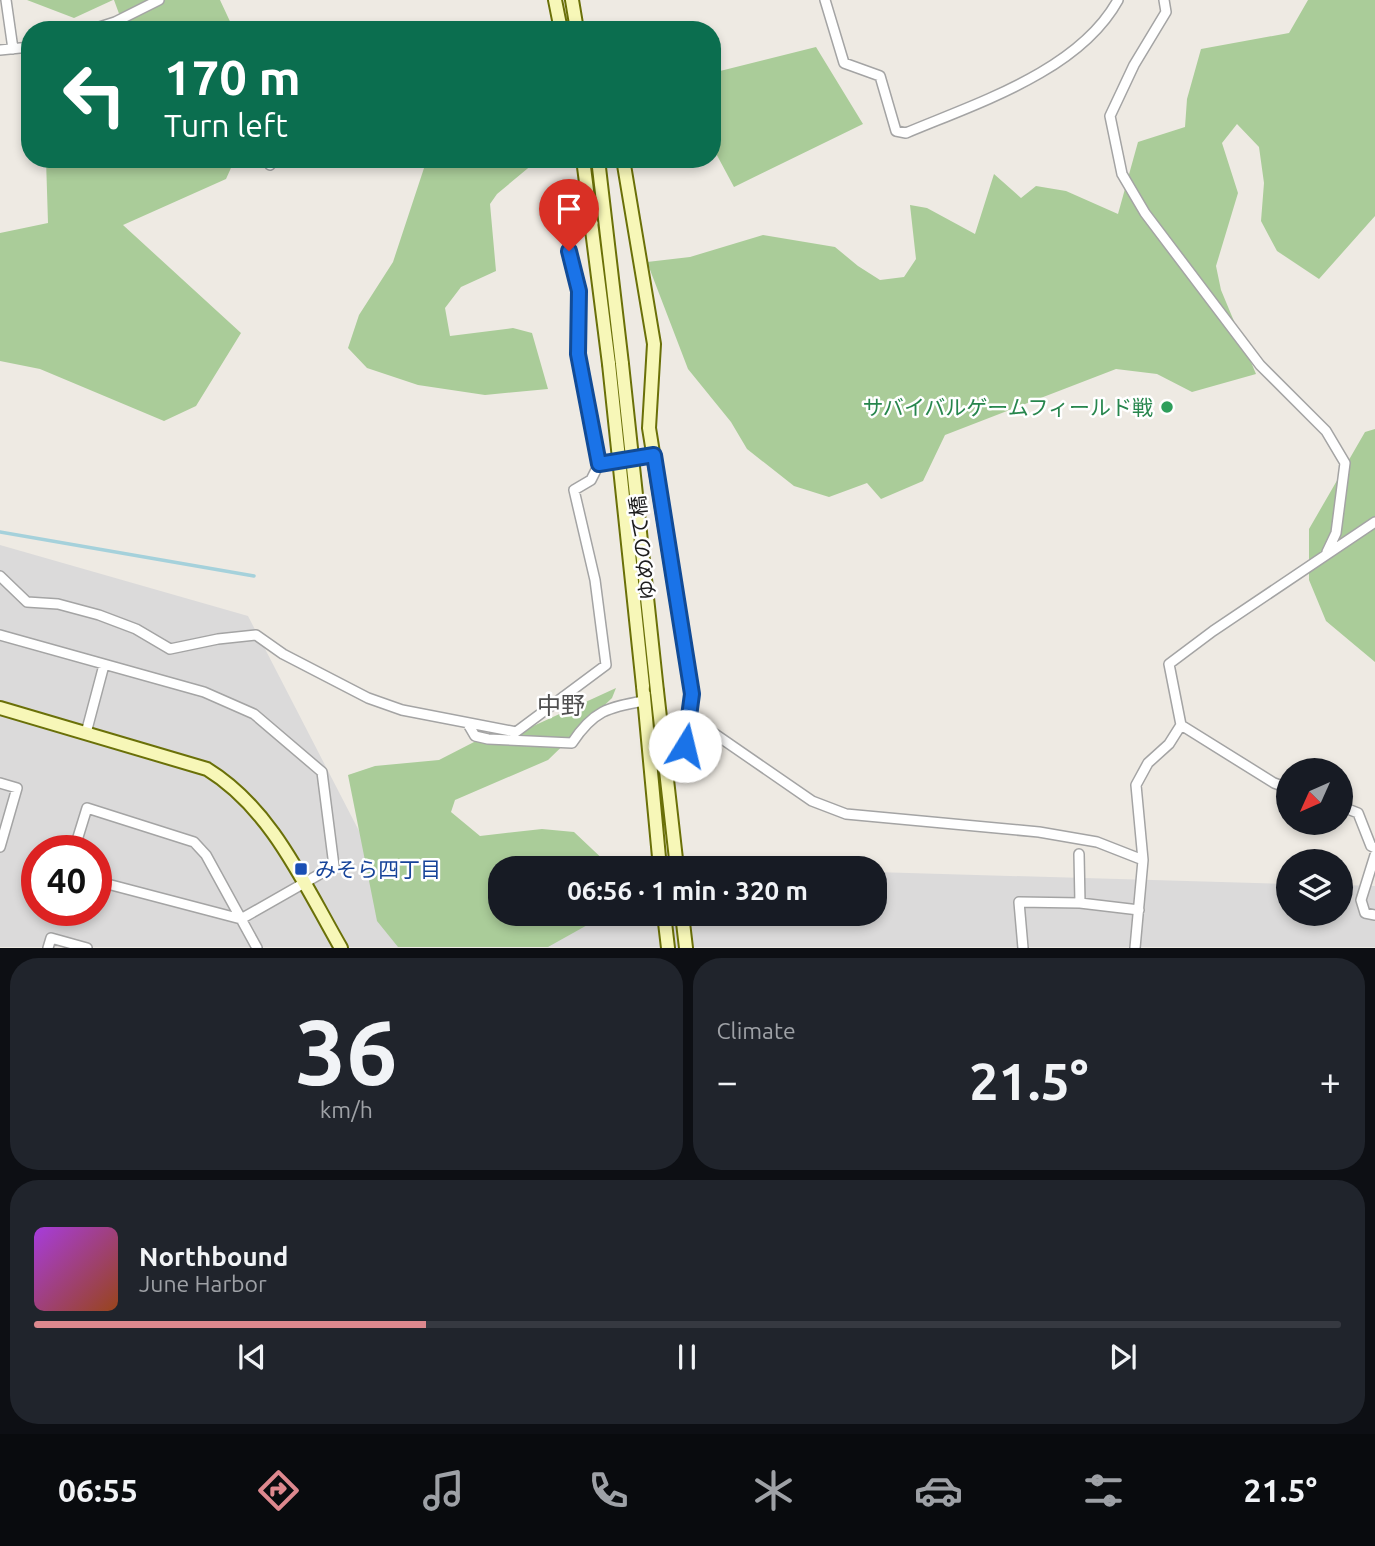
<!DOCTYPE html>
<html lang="en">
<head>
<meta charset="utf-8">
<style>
  body { margin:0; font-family:Ubuntu,"Noto Sans JP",sans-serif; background:#20242c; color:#f1f3f6; height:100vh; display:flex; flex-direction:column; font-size:26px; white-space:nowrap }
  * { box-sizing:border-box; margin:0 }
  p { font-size:23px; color:#9ea1a6 }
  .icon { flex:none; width:38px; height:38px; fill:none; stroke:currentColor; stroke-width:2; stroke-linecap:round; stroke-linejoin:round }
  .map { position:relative; height:948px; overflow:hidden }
  .details { display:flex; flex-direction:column; gap:10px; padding:10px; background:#0d0f14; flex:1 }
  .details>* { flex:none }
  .banner { position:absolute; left:21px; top:21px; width:700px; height:147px; border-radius:28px; box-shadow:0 4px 10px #0003; background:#0b6e4f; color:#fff; overflow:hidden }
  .needle { width:46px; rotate:225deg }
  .controls { position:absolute; left:1276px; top:758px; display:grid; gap:14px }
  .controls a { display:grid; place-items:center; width:77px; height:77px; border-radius:50%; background:#171b24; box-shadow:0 4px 10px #0003; font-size:35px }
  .speed { position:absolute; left:21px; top:835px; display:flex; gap:14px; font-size:35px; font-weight:700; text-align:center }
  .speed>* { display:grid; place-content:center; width:91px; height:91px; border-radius:50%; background:#171b24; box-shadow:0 4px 10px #0003; line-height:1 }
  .speed .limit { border:10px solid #d22; background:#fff; color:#111 }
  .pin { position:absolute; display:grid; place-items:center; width:60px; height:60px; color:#fff; margin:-72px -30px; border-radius:50% 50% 50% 0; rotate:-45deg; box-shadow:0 0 7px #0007 }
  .pin .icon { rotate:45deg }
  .me { position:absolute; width:77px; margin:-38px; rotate:9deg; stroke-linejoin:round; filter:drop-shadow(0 0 5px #0008) }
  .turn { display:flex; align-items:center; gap:24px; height:147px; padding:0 28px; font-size:32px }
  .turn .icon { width:91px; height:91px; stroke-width:2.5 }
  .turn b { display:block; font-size:49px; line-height:60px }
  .big { font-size:52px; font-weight:700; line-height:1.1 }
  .details .tile { flex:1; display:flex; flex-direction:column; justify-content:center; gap:10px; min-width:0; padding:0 24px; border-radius:28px; background:#20242c }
  .details .dial { align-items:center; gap:0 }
  .dial b { font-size:91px; line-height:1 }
  .song { display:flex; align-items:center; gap:21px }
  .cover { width:84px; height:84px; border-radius:10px; background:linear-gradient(135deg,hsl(280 70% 55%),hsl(20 70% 35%)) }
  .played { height:7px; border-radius:4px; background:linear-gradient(90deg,#dd888e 30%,#363941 30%) }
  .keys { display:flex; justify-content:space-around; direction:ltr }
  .heat { display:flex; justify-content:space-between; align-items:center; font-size:38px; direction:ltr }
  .details .tiles { flex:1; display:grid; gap:10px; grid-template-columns:1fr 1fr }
  .tile:last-child { grid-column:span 2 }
  .trip { position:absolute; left:488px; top:856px; width:399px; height:70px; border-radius:28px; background:#171b24; box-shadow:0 4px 10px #0003; font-weight:700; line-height:70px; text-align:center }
  .dock { display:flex; height:112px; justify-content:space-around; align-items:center; background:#090b0e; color:#9ea1a6 }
  .dock .icon { width:49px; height:49px }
  .dock .selected { color:#dd888e }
  .dock b { font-size:32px; color:#f1f3f6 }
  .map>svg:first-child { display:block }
  .residential { fill:#dbdada; fill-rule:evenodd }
  .forest { fill:#ac9 }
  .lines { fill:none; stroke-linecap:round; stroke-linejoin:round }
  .stream { stroke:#a5d1db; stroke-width:3.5 }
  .street-casing { stroke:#a4a4a4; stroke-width:12 }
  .secondary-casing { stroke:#6a7008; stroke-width:16 }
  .street { stroke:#fff; stroke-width:9 }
  .secondary { stroke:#f7f7b8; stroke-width:12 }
  .secondary-bridge-casing { stroke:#6a7008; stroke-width:16; stroke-linecap:butt }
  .secondary-bridge { stroke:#f7f7b8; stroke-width:12 }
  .route-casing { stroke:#114b97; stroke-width:18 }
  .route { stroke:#1a73e8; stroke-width:12 }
  .leisure-dot { fill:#2e9e5b; stroke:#fff; stroke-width:2.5 }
  .transit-dot { fill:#1a4fb4; stroke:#fff; stroke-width:2.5 }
  .labels { text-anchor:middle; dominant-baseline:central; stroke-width:5; stroke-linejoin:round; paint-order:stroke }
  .leisure-label { font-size:21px; fill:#27864d; stroke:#fff; text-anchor:end }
  .street-label { font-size:21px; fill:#1d1d1d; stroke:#fff }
  .transit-label { font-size:21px; fill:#164399; stroke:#fff; text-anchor:start }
  .quarter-label { font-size:24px; fill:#505050; stroke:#fff }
</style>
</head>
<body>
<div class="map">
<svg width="1375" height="948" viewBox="0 0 1375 948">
  <rect width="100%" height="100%" fill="#eeeae3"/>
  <path class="residential" d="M 0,545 L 248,616 L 373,858 L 732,868 L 500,868 L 500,914 L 875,914 L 875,872 L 1288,884 L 1288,914 L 1340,914 L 1341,885 L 1375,886 L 1375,947 L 0,947 ZM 37,850 L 96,850 L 96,910 L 37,910 Z"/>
  <path class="forest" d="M 27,0 L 113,0 L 74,18 Z
    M 114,0 L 220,0 L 234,30 L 125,30 Z
    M 1308,0 L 1375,0 L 1375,216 L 1319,279 L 1277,251 L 1261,221 L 1264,183 L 1259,147 L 1237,124 L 1222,143 L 1238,193 L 1216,266 L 1221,290 L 1256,374 L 1192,392 L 1157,374 L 1116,369 L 945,435 L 923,481 L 881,499 L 867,483 L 829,497 L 794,486 L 747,449 L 731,422 L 688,369 L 647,262 L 690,257 L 763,235 L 835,247 L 858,266 L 880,280 L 904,277 L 916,259 L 910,205 L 927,208 L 975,234 L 994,174 L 1021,198 L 1036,186 L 1066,191 L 1118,214 L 1138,142 L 1185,127 L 1187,99 L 1201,49 L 1289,33 Z
    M 816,47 L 863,124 L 734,187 L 712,146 L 712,73 Z
    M 46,159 L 235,159 L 226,179 L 123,225 L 241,333 L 196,406 L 164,421 L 40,369 L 0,361 L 0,233 L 48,223 Z
    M 427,159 L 539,159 L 497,194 L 490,204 L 496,271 L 461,287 L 445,308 L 450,336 L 513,328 L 532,333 L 548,389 L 485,395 L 418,385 L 367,368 L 348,348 L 359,315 L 393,262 Z
    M 1375,429 L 1375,662 L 1326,621 L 1309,580 L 1309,529 L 1365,432 Z
    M 616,688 L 612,698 L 548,760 L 455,800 L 451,812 L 480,836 L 542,829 L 574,832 L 609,865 L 610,868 L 500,868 L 500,914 L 607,914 L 548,947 L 398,947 L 377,921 L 348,775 L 375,766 L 439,760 L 476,741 L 515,740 L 529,728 Z"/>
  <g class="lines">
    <path class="stream" d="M 0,532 L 254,576"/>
    <defs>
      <path id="street" d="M 6,0 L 13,49
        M 825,0 L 844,63 L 880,76 L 896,131 L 906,133 C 977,103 1079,71 1118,0
        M 1164,0 L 1166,12 L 1134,65 L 1110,116 L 1122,174 L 1145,213 L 1260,365 L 1326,431 L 1345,463 L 1336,533 L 1327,552
        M 90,30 L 115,22 L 159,0
        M 0,50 L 30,47
        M 270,165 L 273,159
        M 599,464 L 654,455
        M 0,576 L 27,602 L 58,604 L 99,615 L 136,629 L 170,649 L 218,639 L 256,635 L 283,654 L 368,698 L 402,710 L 516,732 L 606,665 L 595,580 L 574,490 L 591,480 L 599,464 L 582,381 L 578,354 L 578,291 L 567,237 L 575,226 L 593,223
        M 0,635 L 204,692 L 254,714 L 322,772 L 334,866 L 241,919 L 96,881
        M 468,724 L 475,736 L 488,739 L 572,743 C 593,711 608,707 644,701
        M 1181,725 L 1274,783 L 1288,788
        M 689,726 L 712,732 L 812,801 L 846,814 L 1039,832 L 1097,842 L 1143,860
        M 86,733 L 104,665
        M 0,783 L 17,788 L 0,847
        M 1340,806 L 1358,813 L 1371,846 L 1375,848
        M 74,850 L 87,808 L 194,842 L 206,855 L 257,948
        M 1079,854 L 1080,903
        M 1375,855 L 1361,900 L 1365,913 L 1375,915
        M 48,948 L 51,938 L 87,948
        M 1023,948 L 1019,902 L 1080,903 L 1139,910
        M 1135,948 L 1143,860 L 1136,785 L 1148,763 L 1169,744 L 1181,725 L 1169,664 L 1213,631 L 1375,522"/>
      <path id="secondary" d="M 555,0 L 561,30
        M 572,0 L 577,30
        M 583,159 L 609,364
        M 598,159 L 622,364
        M 623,159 L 654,344 L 649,428 L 692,694 L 685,746 L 678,753 L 664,755
        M 643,686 L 660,868
        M 657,691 L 677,868
        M 0,708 L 207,769 C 272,809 304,884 341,948
        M 664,914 L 668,948
        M 682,914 L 686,948"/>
    </defs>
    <use href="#street" class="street-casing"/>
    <use href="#secondary" class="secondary-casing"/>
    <use href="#street" class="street"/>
    <use href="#secondary" class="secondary"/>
    <defs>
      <path id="secondary-bridge" d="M 609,364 L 643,686
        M 622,364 L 657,691"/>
    </defs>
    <use href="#secondary-bridge" class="secondary-bridge-casing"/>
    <use href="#secondary-bridge" class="secondary-bridge"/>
  </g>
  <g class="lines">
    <defs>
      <path id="route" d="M 569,251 L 579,291 L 578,354 L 599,464 L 654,455 L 692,694 L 685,746"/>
    </defs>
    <use href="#route" class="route-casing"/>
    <use href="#route" class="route"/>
  </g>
  <circle class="leisure-dot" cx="1167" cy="407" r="7"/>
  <rect class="transit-dot" x="294" y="862" width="14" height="14" rx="3.5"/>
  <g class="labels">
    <g class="leisure-label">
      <text x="1153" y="407">サバイバルゲームフィールド戦</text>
    </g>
    <g class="street-label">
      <text transform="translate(642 548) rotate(-96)">ゆめのて橋</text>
    </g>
    <g class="transit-label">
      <text x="315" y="869">みそら四丁目</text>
    </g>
    <g class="quarter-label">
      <text x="561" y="705">中野</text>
    </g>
  </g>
</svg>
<div class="controls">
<a><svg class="needle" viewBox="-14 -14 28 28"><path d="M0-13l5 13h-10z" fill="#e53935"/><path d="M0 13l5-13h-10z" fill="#9ea1a6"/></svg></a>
<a><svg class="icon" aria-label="layers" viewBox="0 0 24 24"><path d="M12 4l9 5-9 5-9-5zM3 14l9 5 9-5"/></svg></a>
</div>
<div class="speed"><div class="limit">40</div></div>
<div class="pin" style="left:569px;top:251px;background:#d93025"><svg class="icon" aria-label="arrive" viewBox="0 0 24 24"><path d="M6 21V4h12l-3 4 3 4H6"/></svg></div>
<svg class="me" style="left:685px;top:746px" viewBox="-20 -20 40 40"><circle r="19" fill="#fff"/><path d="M0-13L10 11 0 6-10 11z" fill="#1a73e8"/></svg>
<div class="trip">06:56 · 1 min · 320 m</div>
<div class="banner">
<div class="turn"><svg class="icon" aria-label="left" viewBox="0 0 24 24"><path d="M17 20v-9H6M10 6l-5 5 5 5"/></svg><div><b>170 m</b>Turn left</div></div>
</div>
</div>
<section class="details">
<div class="tiles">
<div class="tile dial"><b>36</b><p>km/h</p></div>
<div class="tile"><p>Climate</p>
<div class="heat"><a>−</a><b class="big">21.5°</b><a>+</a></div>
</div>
<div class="tile">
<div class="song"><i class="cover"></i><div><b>Northbound</b><p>June Harbor</p></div></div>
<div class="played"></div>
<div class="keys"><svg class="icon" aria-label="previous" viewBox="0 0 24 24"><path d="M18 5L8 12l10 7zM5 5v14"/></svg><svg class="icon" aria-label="pause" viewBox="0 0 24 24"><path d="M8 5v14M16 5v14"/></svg><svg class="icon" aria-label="next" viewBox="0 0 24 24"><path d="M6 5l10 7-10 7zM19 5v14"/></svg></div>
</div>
</div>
</section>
<nav class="dock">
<b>06:55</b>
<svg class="icon selected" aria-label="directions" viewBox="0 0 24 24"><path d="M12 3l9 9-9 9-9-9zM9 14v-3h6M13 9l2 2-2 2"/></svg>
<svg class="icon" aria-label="music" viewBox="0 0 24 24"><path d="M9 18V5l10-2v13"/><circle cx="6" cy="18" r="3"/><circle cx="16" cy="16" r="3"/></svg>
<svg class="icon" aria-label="phone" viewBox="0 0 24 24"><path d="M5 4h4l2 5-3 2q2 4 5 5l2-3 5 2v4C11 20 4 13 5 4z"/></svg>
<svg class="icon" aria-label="climate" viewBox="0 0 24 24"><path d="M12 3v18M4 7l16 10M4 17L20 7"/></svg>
<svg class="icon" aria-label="car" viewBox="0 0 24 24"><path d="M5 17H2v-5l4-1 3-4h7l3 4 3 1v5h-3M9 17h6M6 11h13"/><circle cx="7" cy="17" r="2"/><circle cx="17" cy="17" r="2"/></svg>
<svg class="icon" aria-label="filters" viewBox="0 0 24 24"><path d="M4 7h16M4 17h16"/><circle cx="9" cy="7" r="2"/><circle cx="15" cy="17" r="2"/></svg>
<b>21.5°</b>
</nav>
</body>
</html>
